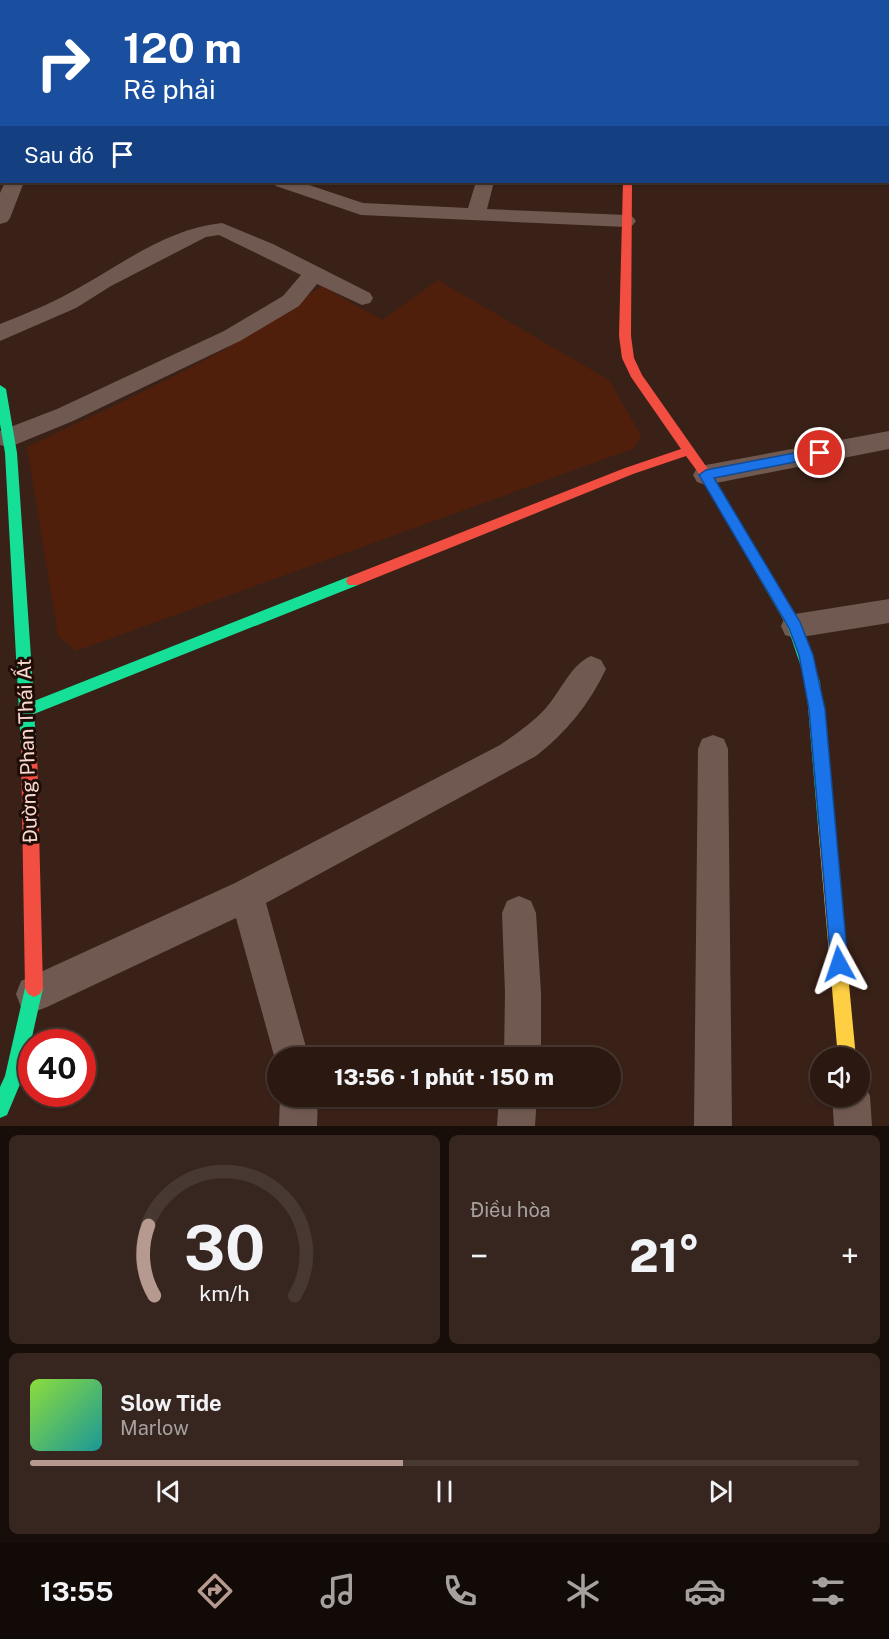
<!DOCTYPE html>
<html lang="vi">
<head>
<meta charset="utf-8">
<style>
  body { margin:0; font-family:"Public Sans",sans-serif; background:#37261f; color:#f1f3f6; height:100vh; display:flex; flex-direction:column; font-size:22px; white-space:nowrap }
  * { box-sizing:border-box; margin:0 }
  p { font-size:20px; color:#a6a09f }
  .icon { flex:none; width:33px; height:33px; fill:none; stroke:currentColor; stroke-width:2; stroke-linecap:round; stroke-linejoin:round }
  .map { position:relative; height:1126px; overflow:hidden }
  .sheet { display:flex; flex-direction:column; gap:9px; padding:9px; background:#180e09; flex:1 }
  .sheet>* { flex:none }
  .guide { position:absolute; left:0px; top:0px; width:890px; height:183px; box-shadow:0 2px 4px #0004,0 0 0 2px #473831; background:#1a4fa0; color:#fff; overflow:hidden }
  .controls { position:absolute; left:810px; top:1047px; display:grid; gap:12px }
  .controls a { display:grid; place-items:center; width:60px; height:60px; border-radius:50%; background:#2b1911; box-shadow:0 2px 4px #0004,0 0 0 2px #473831; font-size:30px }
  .speed { position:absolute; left:18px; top:1029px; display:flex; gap:12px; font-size:30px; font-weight:700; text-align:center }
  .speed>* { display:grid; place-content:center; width:78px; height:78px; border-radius:50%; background:#2b1911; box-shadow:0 2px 4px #0004,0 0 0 2px #473831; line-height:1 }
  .speed .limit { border:9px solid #d22; background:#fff; color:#111 }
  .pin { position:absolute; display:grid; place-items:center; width:51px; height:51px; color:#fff; margin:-26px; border:3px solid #fff; border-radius:50%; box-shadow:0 2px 6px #0007 }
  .me { position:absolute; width:66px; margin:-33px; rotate:355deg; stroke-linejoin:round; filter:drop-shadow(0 0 4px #0008) }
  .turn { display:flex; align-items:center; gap:21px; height:126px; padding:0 24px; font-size:27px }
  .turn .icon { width:78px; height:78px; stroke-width:2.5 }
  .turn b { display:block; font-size:42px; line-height:51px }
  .then { display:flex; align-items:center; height:57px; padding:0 24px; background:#0003; gap:12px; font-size:22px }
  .big { font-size:45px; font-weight:800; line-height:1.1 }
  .sheet .card { flex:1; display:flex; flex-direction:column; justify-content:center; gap:9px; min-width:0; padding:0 21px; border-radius:9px; background:#37261f }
  .sheet .dial { align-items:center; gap:0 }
  .dial svg { height:156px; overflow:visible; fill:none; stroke:#473831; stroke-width:7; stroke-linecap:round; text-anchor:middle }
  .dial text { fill:#f1f3f6; stroke:none }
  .song { display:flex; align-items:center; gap:18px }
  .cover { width:72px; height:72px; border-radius:9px; background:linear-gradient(135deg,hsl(90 70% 55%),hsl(180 70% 35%)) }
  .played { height:6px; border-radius:3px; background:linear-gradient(90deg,#b6998f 45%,#473831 45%) }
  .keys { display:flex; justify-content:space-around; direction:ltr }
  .heat { display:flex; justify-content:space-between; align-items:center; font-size:33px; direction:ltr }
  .sheet .tiles { flex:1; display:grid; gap:9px; grid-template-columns:1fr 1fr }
  .card:last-child { grid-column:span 2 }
  .trip { position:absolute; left:267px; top:1047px; width:354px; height:60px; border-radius:30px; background:#2b1911; box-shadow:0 2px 4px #0004,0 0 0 2px #473831; font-weight:800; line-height:60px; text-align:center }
  .dock { display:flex; height:96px; justify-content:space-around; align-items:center; background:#110a07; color:#a6a09f }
  .dock .icon { width:42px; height:42px }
  .dock .current { color:#b6998f }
  .dock b { font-size:27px; color:#f1f3f6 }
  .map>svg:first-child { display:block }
  .built { fill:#4f1f0c }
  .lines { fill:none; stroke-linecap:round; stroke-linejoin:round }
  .lane { fill:#705951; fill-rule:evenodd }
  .street { fill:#705951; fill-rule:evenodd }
  .fast { fill:#16e098; fill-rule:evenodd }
  .slow { fill:#ffcf43; fill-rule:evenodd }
  .jam { fill:#f24e42; fill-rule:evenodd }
  .route { fill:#1a73e8; stroke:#114b97; stroke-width:1.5 }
  .labels { text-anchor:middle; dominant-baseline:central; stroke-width:6; stroke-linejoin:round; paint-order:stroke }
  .street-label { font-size:20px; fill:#f9dad0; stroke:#200c06 }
</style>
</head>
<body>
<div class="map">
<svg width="889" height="1126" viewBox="0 0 889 1126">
  <rect width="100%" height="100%" fill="#392117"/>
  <path class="built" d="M 45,0 L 657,0 L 658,1 L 44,2 Z
    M 438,280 L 609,380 L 641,435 L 635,448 L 76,651 L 58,636 L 27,447 L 132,397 L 226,349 L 322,286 L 382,320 Z"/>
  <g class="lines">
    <path class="lane" d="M 243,0 L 251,0 L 242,2 Z
      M 413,0 L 421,0 L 421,2 L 413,2 Z"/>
    <path class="street" d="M 665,0 L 681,0 L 681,2 L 665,2 Z
      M 888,20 L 889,20 L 889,30 L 888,30 Z
      M 5,182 L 24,182 L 10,218 L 7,222 L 0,224 L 0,193 Z
      M 273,182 L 300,182 L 363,203 L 468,208 L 476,182 L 494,182 L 487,209 L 626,215 L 633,217 L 636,221 L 633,225 L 626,227 L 361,215 L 276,186 Z
      M 222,223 L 273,244 L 370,293 L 373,298 L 370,303 L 362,305 L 317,284 L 299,306 L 240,341 L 73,421 L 17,444 L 8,447 L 0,445 L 0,431 L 57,409 L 224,331 L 283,296 L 301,275 L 219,235 L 206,237 L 111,286 L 76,308 L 0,341 L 0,324 C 20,316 40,308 60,298 C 112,272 162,229 222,223 Z
      M 889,431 L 889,449 L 706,485 L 697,482 L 693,475 L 697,468 L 706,465 Z
      M 889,599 L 889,623 L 795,638 L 785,635 L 781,626 L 785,617 L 795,614 Z
      M 591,656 L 601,660 L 606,669 C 590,703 566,733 536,756 L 266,903 L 309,1058 L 278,1058 L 278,1070 L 236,918 L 47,1007 L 34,1012 L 21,1007 L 16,994 L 21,981 L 235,883 L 500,745 C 516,734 532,723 545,709 C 560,693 571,664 591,656 Z
      M 713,735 L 724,739 L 728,749 L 732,1126 L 694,1126 L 698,749 L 702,739 Z
      M 519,896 L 531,901 L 536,913 L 541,993 L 541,1058 L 504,1058 L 505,993 L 502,913 L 507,901 Z
      M 860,1081 L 864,1083 L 870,1096 L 872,1126 L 834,1126 L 832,1096 L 860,1096 Z
      M 280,1096 L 318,1096 L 317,1126 L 279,1126 Z
      M 499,1096 L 537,1096 L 535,1126 L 497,1126 Z"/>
    <path class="fast" d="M 0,385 L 6,389 L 17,453 L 34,701 L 348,577 L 358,577 L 360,581 L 358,585 L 34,714 L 37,749 L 34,754 L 29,756 L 24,754 L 21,749 L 5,453 L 0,424 Z
      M 704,467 L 708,469 L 802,626 L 820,682 L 834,826 L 832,832 L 826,834 L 820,832 L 818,826 L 806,682 L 788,628 L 698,472 Z
      M 34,979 L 40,982 L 43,988 L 23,1077 L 7,1115 L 0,1118 L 0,1087 L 5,1076 L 25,988 L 28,982 Z"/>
    <path class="slow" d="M 826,818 L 832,820 L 834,826 L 856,1058 L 838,1058 L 818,826 L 820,820 Z"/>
    <path class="jam" d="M 0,39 L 2,39 L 2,43 L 0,43 Z
      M 888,83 L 889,83 L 889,89 L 888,89 Z
      M 623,182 L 632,182 L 631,336 L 634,358 L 642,375 L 708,469 L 710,472 L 708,475 L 700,475 L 686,456 L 633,474 L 358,585 L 348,585 L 346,581 L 348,577 L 625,468 L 681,449 L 631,377 L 622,358 L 619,336 Z
      M 29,742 L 34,744 L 37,749 L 43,988 L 40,994 L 34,997 L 28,994 L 25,988 L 21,749 L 24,744 Z"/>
  </g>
  <path class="route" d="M 820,448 L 826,453 L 825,456 L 714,478 L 800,622 L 813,655 L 825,709 L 848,964 L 846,971 L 839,973 L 833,971 L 831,964 L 809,709 L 799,655 L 789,628 L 699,475 L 706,470 Z"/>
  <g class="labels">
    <g class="street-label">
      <text transform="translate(27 751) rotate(-92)">Đường Phan Thái Ất</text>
    </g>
  </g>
</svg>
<div class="controls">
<a><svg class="icon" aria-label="sound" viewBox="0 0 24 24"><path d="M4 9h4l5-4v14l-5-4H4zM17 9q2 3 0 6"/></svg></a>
</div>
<div class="speed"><div class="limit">40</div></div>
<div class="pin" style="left:820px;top:453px;background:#d93025"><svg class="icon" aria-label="arrive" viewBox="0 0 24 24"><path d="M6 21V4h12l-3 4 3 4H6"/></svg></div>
<svg class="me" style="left:839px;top:964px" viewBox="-20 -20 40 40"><path d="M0-17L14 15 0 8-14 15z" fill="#1a73e8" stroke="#fff" stroke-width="4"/></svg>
<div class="trip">13:56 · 1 phút · 150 m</div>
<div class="guide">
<div class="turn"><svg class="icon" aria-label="right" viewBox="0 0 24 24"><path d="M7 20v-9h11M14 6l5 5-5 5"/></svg><div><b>120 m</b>Rẽ phải</div></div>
<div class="then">Sau đó<svg class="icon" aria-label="arrive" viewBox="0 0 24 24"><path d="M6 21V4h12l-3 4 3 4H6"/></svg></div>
</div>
</div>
<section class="sheet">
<div class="tiles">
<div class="card dial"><svg viewBox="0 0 100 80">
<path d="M14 69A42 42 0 1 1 86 69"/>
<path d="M14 69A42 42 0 0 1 11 33" stroke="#b6998f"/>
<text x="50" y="56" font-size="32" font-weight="700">30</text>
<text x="50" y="72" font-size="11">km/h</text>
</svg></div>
<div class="card"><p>Điều hòa</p>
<div class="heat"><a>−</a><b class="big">21°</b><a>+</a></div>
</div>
<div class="card">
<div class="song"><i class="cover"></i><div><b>Slow Tide</b><p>Marlow</p></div></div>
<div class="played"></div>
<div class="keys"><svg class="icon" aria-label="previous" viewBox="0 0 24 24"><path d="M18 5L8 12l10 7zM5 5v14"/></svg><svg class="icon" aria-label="pause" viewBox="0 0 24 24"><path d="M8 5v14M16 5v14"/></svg><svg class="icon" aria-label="next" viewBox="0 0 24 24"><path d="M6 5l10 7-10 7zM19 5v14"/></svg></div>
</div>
</div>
</section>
<nav class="dock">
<b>13:55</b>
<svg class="icon current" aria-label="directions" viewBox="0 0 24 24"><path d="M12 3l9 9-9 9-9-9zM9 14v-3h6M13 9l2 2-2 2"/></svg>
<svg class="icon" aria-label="music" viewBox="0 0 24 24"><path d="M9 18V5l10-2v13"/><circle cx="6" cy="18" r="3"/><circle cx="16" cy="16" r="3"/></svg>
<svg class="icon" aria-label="phone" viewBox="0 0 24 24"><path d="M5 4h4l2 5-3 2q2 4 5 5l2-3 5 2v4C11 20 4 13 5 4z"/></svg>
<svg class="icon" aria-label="climate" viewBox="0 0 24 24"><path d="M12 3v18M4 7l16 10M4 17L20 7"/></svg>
<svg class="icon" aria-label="car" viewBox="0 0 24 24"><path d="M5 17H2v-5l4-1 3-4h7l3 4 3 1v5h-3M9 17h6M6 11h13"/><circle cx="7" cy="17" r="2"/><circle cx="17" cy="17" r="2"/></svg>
<svg class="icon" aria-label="filters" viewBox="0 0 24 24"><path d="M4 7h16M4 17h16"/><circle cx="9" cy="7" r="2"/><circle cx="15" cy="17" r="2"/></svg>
</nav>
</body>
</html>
